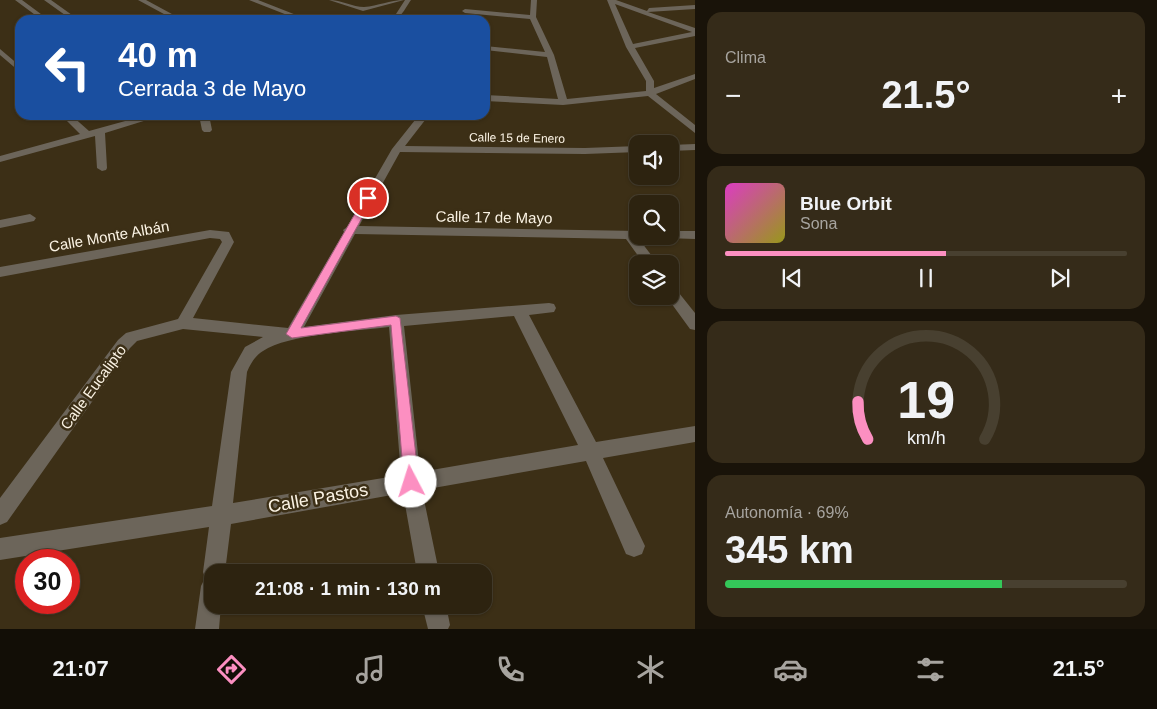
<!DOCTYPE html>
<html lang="es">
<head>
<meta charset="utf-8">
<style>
  body { margin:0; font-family:Arial,sans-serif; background:#352b19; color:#f1f3f6; height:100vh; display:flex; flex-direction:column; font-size:19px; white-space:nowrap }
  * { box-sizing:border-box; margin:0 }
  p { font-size:16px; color:#a7a49f }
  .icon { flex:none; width:28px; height:28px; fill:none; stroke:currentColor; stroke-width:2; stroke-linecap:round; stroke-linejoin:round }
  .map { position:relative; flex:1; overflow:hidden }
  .panel { display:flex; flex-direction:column; gap:12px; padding:12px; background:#191309; width:462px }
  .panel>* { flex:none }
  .guide { position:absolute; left:15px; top:15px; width:475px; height:105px; border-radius:15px; box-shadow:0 1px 4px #0004,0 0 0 1px #484030; background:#1a4fa0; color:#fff; overflow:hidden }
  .controls { position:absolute; left:629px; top:135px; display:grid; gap:10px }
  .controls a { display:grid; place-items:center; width:50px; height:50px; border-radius:10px; background:#2d2310; box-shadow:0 1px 4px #0004,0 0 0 1px #484030; font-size:25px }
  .speed { position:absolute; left:15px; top:549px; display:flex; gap:10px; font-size:25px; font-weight:700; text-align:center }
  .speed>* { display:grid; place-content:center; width:65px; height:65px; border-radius:50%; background:#2d2310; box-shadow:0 1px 4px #0004,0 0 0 1px #484030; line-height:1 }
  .speed .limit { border:8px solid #d22; background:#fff; color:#111 }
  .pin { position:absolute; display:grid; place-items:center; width:42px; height:42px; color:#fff; margin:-21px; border:2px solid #fff; border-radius:50%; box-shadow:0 1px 5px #0007 }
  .me { position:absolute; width:55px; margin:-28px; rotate:355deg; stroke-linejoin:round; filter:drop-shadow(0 0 4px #0008) }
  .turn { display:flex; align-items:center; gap:18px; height:105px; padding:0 20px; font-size:22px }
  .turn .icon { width:65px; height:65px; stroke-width:2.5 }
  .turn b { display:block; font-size:35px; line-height:42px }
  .big { font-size:38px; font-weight:700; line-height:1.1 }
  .panel .tile { flex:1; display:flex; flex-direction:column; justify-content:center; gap:8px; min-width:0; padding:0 18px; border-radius:15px; background:#352b19 }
  .panel .dial { align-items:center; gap:0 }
  .dial svg { height:130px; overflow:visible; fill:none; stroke:#484030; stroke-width:7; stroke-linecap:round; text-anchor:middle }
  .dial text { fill:#f1f3f6; stroke:none }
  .song { display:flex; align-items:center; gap:15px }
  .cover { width:60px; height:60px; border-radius:8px; background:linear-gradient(135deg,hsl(310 70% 55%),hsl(60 70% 35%)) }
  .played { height:5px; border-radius:2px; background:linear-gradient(90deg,#fc8fc1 55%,#484030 55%) }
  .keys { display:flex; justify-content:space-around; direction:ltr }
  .heat { display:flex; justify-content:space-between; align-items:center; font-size:28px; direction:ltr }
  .charge { height:8px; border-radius:4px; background:linear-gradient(90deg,#34c759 69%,#484030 0) }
  .trip { position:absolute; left:204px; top:564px; width:288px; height:50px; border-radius:15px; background:#2d2310; box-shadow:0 1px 4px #0004,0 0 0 1px #484030; font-weight:700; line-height:50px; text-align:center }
  .tabs { display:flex; height:80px; justify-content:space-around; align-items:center; background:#120e06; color:#a7a49f }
  .tabs .icon { width:35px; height:35px }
  .tabs .current { color:#fc8fc1 }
  .tabs b { font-size:22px; color:#f1f3f6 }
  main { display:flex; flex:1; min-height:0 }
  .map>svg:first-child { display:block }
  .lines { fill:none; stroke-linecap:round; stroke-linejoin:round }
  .minor { fill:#6c655a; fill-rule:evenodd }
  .route { fill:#fc8fc1; stroke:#a45d7d }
  .labels { text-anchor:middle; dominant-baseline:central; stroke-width:5; stroke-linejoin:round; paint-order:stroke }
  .far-street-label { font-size:12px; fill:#fbf3e4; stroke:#3c2f16 }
  .street-label { font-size:15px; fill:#fbf3e4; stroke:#3c2f16 }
  .near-street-label { font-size:18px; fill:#fbf3e4; stroke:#3c2f16 }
</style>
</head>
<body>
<main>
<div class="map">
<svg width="695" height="629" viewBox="0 0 695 629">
  <rect width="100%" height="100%" fill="#3c2f16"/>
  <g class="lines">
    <path class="minor" d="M 15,0 L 22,0 L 49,20 L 42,20 Z
      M 44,0 L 51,0 L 79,20 L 72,20 Z
      M 138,0 L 146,0 L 183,20 L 175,20 Z
      M 249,0 L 258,0 L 309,20 L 300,20 Z
      M 329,0 C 341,0 353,7 364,7 C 378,6 390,0 404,0 L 363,11 Z
      M 405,0 L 411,0 C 404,10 401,20 388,20 L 396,14 Z
      M 531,0 L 537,0 L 536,17 L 554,55 L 567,99 L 646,91 L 646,81 L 626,47 L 607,0 L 616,0 L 647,11 L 649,8 L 695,5 L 695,9 L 648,12 L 695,28 L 695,36 L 635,48 L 654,81 L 654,88 L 695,74 L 695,79 L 656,94 L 695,125 L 695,133 L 648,96 L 563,105 L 485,101 L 485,95 L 558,99 L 547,57 L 485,50 L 485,46 L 545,52 L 530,19 L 465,13 L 462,11 L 465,9 L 530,15 ZM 615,4 L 692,32 L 633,44 Z
      M 0,49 L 20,66 L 20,72 L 0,55 Z
      M 61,115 L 71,115 L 89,131 L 147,115 L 163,115 L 105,133 L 107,168 L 106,170 L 102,171 L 97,168 L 95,136 L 0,162 L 0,156 L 80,134 Z
      M 199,115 L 209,115 L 212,130 L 210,132 L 204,132 L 202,130 Z
      M 419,115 L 429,115 L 405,146 L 585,148 L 638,146 L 638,152 L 585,154 L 400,152 L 359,226 L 638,231 L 638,236 L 644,236 L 639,239 L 658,264 L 644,264 L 626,239 L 355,234 L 304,327 L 396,315 L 549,303 L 554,304 L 556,308 L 554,312 L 529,315 L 596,442 L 695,426 L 695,442 L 603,458 L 645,546 L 642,554 L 634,557 L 626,554 L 586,461 L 422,490 L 439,572 L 417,572 L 403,493 L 231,524 L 225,572 L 212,572 L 212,605 L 221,605 L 219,629 L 195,629 L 201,586 L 205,578 L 203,572 L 209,527 L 0,560 L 0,538 L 212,506 L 231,372 L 245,347 L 263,337 L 183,329 L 137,341 L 130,348 L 7,522 L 0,525 L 0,498 L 118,340 L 126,333 L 178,319 L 222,242 L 220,239 L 210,238 L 0,277 L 0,267 L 210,230 L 229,232 L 234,242 L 193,318 L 288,328 L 344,232 L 343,230 L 347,227 L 392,149 ZM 514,316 L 578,445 L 420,472 L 404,326 ZM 389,327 L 401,475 L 233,503 L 247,372 C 251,363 255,356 263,351 C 288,334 358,331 389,327 Z
      M 695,144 L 695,150 L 670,151 L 670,145 Z
      M 30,214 L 36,218 L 34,221 L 0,228 L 0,220 Z
      M 670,231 L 695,231 L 695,239 L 665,238 L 664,236 L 670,236 Z
      M 670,286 L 675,288 L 695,313 L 695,330 L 690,329 L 666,296 L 670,296 Z
      M 422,605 L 446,605 L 450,625 L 448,629 L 428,629 Z"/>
  </g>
  <path class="route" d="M 368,195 L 373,198 L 301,328 L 396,316 L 400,318 L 419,482 L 417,487 L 411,489 L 406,487 L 404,482 L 391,325 L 292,338 L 286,334 L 364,198 Z"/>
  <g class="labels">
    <g class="far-street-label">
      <text transform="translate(517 138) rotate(1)">Calle 15 de Enero</text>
    </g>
    <g class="street-label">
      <text transform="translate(494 217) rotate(1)">Calle 17 de Mayo</text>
      <text transform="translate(109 236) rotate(-10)">Calle Monte Albán</text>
      <text transform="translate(93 387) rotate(-54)">Calle Eucalipto</text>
    </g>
    <g class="near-street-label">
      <text transform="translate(318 498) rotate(-10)">Calle Pastos</text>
    </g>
  </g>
</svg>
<div class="controls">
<a><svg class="icon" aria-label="sound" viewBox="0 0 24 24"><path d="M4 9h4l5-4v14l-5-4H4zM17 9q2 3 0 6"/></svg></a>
<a><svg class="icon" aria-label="search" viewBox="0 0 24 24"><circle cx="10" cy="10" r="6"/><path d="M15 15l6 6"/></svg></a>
<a><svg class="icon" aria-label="layers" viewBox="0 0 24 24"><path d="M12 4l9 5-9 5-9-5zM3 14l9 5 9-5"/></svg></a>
</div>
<div class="speed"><div class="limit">30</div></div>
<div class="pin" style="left:368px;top:198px;background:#d93025"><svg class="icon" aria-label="arrive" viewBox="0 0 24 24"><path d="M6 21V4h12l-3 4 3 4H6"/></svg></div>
<svg class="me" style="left:411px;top:482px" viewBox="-20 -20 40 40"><circle r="19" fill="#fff"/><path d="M0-13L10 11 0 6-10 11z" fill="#fc8fc1"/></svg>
<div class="trip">21:08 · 1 min · 130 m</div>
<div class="guide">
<div class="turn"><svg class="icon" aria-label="left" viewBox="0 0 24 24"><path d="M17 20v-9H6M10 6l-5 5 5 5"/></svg><div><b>40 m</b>Cerrada 3 de Mayo</div></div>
</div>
</div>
<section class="panel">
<div class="tile"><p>Clima</p>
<div class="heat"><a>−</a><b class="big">21.5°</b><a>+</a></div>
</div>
<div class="tile">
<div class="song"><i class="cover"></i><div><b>Blue Orbit</b><p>Sona</p></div></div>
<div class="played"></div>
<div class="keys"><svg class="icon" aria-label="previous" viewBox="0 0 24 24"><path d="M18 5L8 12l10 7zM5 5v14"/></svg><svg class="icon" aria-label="pause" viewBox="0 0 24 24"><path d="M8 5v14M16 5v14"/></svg><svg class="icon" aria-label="next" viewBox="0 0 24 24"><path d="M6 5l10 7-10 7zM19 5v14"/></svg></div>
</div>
<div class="tile dial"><svg viewBox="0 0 100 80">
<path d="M14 69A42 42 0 1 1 86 69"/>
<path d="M14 69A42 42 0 0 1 8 46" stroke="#fc8fc1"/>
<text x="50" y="56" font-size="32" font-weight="700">19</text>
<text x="50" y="72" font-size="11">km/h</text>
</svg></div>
<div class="tile"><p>Autonomía · 69%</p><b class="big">345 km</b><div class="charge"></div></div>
</section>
</main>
<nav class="tabs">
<b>21:07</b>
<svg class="icon current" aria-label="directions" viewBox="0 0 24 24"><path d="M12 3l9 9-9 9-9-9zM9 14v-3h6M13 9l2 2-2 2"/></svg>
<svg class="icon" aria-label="music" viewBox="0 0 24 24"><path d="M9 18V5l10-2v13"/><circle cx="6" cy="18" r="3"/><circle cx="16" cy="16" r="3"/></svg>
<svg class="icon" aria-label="phone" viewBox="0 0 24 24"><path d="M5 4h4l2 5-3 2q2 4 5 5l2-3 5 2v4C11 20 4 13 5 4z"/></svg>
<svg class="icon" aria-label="climate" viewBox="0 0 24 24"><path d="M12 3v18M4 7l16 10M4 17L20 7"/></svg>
<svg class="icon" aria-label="car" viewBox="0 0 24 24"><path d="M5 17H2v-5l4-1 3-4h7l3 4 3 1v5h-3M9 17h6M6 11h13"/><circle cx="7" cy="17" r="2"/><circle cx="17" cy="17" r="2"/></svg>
<svg class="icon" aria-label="filters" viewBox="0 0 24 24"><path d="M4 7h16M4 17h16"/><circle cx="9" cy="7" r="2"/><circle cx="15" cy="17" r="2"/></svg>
<b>21.5°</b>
</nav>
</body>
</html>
